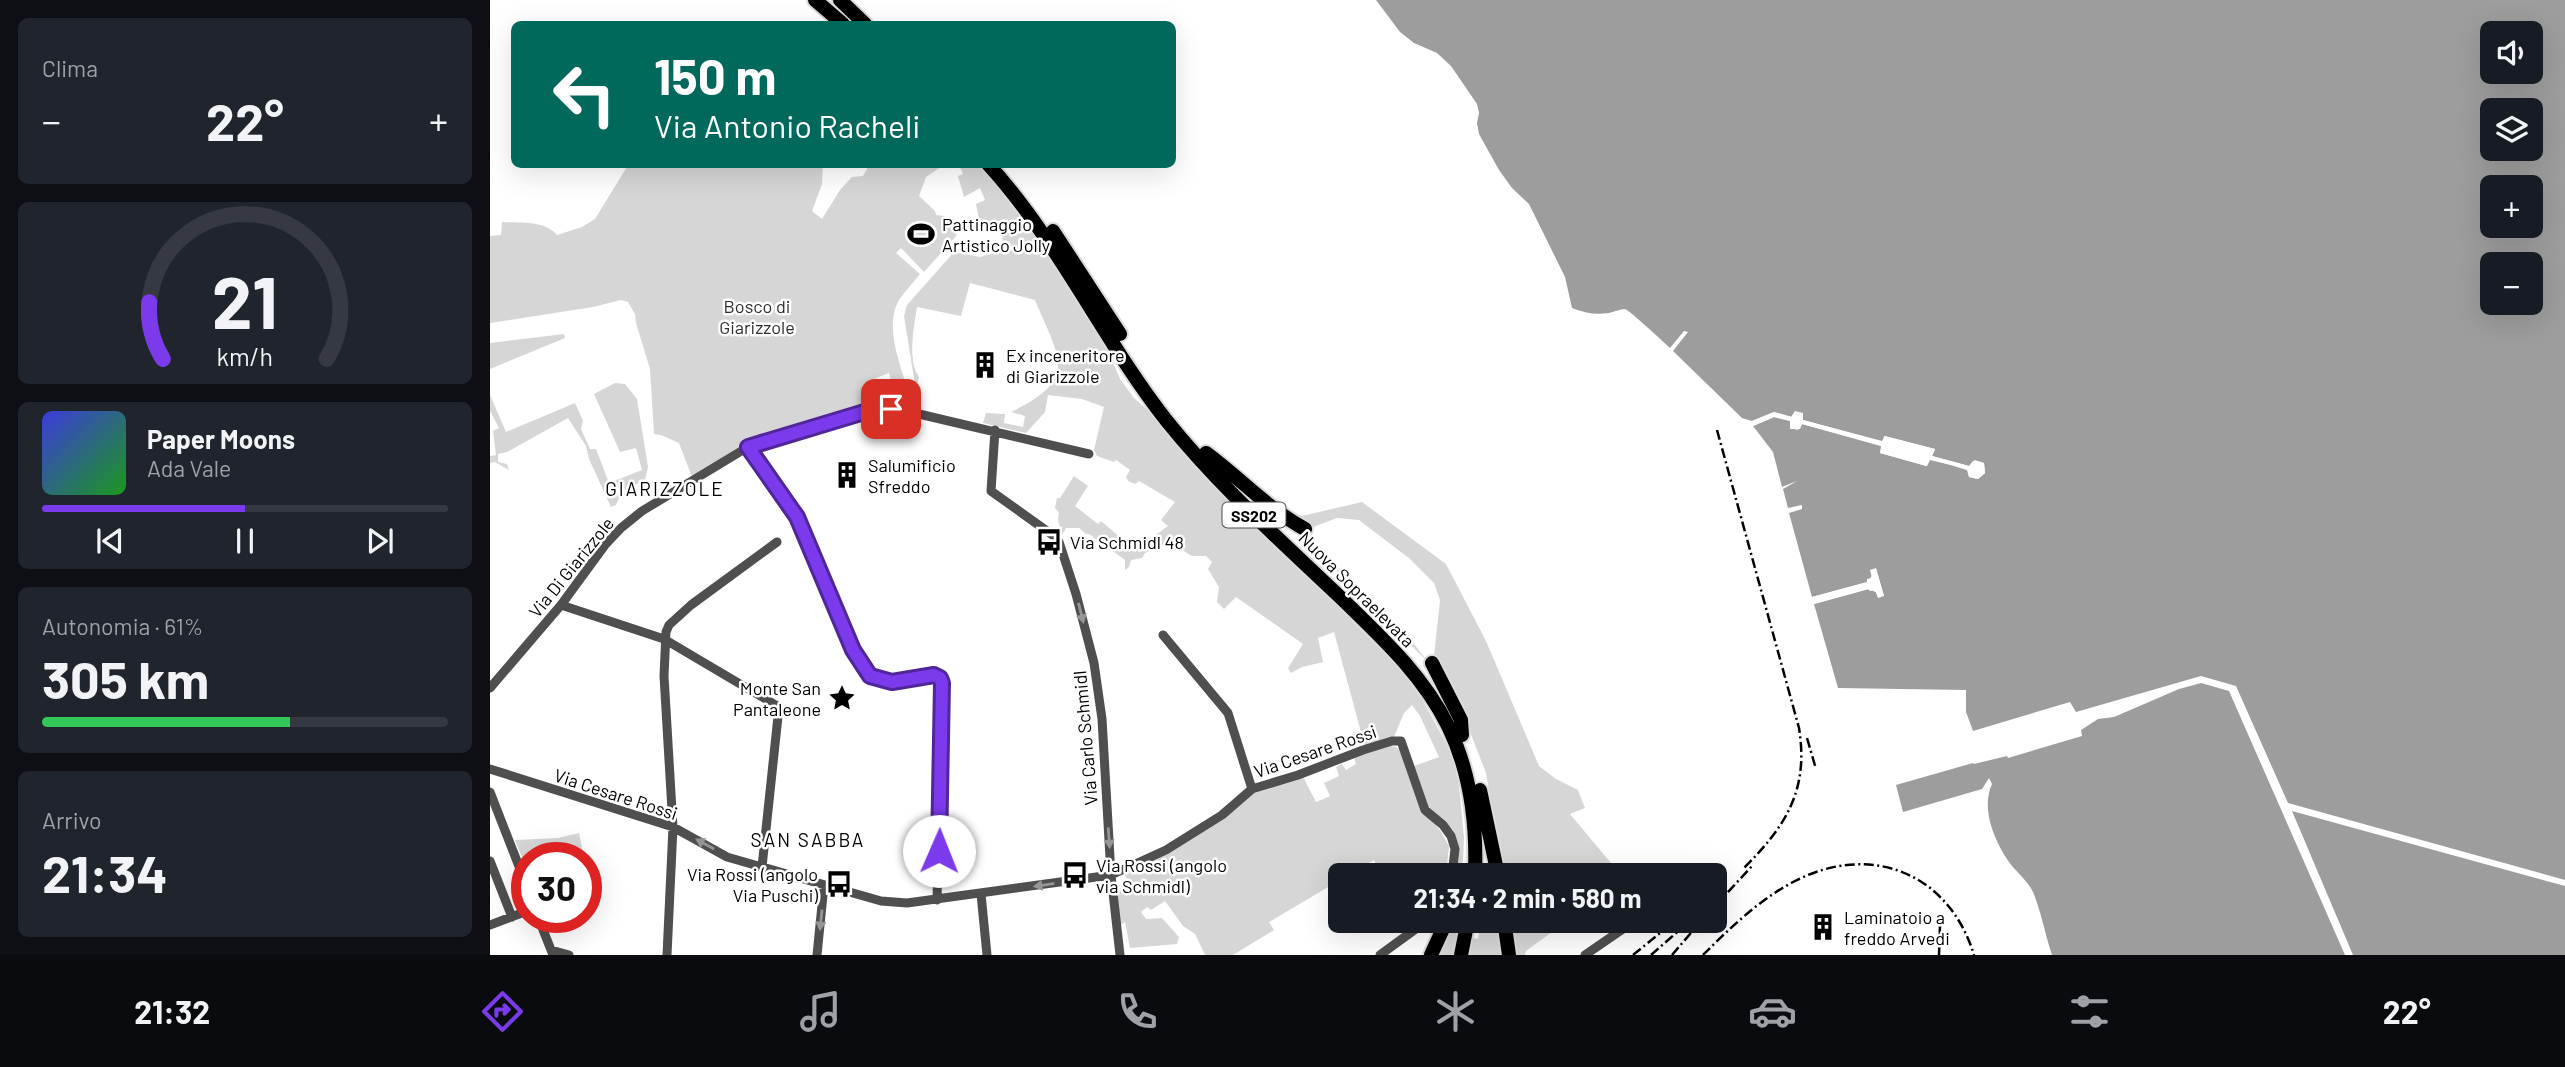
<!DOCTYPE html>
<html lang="it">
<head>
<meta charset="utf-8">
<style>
  body { margin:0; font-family:Barlow,sans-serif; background:#20242c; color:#f1f3f6; height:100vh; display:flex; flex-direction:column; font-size:26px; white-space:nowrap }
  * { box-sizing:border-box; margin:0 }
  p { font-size:23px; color:#9ea1a6 }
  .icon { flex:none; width:38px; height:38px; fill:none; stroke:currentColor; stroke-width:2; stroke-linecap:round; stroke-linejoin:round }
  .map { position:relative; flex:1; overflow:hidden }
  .details { display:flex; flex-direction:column; gap:18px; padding:18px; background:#0d0f14; width:490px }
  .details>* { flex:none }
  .banner { position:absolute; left:21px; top:21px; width:665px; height:147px; border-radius:10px; box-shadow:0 7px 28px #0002; background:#00695c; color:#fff; overflow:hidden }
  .fabs { position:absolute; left:1990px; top:21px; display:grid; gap:14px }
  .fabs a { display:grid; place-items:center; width:63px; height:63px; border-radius:10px; background:#171b24; box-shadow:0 7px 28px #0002; font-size:35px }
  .speed { position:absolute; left:21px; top:842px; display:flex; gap:14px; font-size:35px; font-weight:700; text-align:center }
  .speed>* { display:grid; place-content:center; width:91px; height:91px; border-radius:50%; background:#171b24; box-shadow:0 7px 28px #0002; line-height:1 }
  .speed .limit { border:10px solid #d22; background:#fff; color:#111 }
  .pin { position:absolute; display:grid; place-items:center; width:60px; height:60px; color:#fff; margin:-30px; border-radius:14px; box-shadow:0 4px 10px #0006 }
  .me { position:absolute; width:77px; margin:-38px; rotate:1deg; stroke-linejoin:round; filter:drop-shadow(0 0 5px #0008) }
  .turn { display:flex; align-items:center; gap:24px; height:147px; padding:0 28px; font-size:32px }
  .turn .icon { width:91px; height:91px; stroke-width:2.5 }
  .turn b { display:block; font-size:49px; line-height:60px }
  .big { font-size:52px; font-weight:700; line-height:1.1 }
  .details .widget { flex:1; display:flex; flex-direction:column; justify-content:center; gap:10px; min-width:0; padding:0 24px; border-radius:10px; background:#20242c }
  .details .dial { align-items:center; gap:0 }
  .dial svg { height:182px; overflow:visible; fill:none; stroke:#363941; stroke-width:7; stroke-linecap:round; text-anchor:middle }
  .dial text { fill:#f1f3f6; stroke:none }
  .song { display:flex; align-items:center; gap:21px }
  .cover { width:84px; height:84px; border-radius:10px; background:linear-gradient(135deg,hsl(240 70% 55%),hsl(120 70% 35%)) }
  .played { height:7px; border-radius:4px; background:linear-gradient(90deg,#7c3aed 50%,#363941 50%) }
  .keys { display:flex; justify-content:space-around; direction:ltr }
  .heat { display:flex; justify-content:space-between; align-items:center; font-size:38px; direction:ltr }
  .charge { height:10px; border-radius:5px; background:linear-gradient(90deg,#34c759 61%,#363941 0) }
  .trip { position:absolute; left:838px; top:863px; width:399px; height:70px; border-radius:10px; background:#171b24; box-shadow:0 7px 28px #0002; font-weight:700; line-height:70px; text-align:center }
  .tab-bar { display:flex; height:112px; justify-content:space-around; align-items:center; background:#090b0e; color:#9ea1a6 }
  .tab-bar .icon { width:49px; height:49px }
  .tab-bar .active { color:#7c3aed }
  .tab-bar b { font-size:32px; color:#f1f3f6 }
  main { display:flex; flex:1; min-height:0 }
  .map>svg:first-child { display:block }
  .green { fill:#d6d6d6 }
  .water { fill:#9d9d9d; fill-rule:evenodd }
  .pier { fill:#fff; fill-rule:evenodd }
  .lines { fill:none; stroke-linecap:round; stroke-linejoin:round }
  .highway-casing { stroke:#dbdbdb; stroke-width:18 }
  .minor { stroke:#4f4f4f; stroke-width:9 }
  .highway { stroke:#000; stroke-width:14 }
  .rail { stroke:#000; stroke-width:2.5; stroke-dasharray:10 3.5 2 3.5; stroke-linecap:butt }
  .oneway { fill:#959595 }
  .route-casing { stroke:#51269a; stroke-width:18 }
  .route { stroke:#7c3aed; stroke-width:12 }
  .labels { text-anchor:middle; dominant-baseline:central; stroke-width:5; stroke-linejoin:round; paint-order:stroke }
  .shield { fill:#fff; stroke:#4c4c4c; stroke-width:2 }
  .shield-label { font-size:16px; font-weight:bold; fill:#000 }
  .poi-label { font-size:18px; fill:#000; stroke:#fff; text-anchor:start }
  .park-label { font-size:18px; fill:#2d2d2d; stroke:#fff }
  .street-label { font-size:18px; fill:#000; stroke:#fff }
  .neighbourhood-label { font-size:19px; letter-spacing:2px; fill:#000; stroke:#fff }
</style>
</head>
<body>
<main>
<section class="details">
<div class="widget"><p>Clima</p>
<div class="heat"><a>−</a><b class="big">22°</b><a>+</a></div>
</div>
<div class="widget dial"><svg viewBox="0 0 100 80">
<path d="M14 69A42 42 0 1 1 86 69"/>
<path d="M14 69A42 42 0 0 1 8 44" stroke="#7c3aed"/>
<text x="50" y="56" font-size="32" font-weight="700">21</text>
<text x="50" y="72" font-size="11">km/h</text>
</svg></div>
<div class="widget">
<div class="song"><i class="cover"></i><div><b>Paper Moons</b><p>Ada Vale</p></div></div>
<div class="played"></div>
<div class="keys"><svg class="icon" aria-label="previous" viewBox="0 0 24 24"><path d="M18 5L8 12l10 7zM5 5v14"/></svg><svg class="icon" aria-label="pause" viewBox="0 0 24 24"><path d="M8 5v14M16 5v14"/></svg><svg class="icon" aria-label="next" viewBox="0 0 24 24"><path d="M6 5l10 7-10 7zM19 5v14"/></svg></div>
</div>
<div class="widget"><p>Autonomia · 61%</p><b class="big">305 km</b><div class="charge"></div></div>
<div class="widget"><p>Arrivo</p><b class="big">21:34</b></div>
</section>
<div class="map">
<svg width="2075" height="955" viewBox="0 0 2075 955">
  <rect width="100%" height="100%" fill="#fff"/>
  <path class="green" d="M 138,165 L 333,165 L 332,184 L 322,211 L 332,219 L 350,190 L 362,177 L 373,176 L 379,165 L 454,165 L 436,177 L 429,196 L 445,211 L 446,215 L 454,216 L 465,227 L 461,229 L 467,235 L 434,272 L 411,248 L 406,253 L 430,274 C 423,283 415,291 409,300 C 394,326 410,364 418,391 L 405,397 L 399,373 L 384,379 L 382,380 L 385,388 L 378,390 L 382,406 L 256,444 L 202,477 L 189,443 L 171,435 L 164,434 L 160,369 L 146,323 L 145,314 L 138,302 L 131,300 L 103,307 L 0,323 L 0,236 L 11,235 L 12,222 C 29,223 55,220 67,235 L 92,227 L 105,219 Z
    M 469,165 L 489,165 L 524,205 L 563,258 L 620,355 L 630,379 L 644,398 L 668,419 L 705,465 L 744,507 L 863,619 L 905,664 L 930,695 L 958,747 L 968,775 L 974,838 L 973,860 L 969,875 L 964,875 L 967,846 L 963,830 L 939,808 L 924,766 L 949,757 L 930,716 L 922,705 L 914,713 L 904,737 L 875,747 L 844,632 L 828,638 L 833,662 L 812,667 L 801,673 L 798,668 L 813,644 L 746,597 L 734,609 L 727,602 L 729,587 L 718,569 L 722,562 L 716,556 L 702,556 L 679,542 L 655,553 L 652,558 L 641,560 L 639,567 L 635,570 L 635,560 L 599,534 L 596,534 L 589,528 L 576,528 L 570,539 L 568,537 L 571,531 L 568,520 L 569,513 L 565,508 L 567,498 L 570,498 L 584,476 L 598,486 L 585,506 L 608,524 L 611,521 L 645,550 L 678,526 L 671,520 L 685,502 L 649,481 L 645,484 L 638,481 L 636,477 L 640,470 L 626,460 L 624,462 L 607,456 L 604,450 L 614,407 L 592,399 L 558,395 L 555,412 L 536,433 L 493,423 L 496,413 L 515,414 L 514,423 L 533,427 L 535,416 L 521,412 C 590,379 569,358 545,300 L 480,283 L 471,316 L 427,307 C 424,327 417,360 429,377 L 426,391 L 414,316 L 417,305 L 464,252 L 490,257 L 514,250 L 511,227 L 491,230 L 486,204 L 495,200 L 490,188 L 474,197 L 468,176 L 473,174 Z
    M 74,334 L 75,338 L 0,369 L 0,343 Z
    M 125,383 L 135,384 L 147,399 L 158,467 L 155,480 L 132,491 L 126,505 L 121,507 L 99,459 L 96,446 L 78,418 L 17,452 L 8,454 L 8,462 L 17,464 L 19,470 L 5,462 L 0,463 L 0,456 L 6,455 L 3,431 L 9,428 L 0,411 L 0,395 L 16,432 L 85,403 L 93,421 L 91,429 L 100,449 L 106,449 L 119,483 L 152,470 L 146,448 L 130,452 L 104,394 Z
    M 872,502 L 956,564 L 996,641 L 1049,766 L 1066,779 L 1088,790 L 1095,808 L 1080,814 L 1131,875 L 1013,875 L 996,773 L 970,706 L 946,666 L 944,656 L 950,600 L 944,583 L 920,559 L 869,520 L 847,518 L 823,527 L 812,525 L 790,508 L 812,516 Z
    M 798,523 L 831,547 L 850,573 L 924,644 L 938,662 Z
    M 897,745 L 906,747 L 912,751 L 931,808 L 950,830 L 959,846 L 956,875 L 891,875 L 884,860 L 858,875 L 850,875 L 850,880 L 779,922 L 784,930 L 743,955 L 715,955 L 705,934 L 693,926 L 675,901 L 661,910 L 657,907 L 651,912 L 656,919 L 672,918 L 689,937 L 687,944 L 640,948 L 635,922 L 629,926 L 627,890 L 638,884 L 634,872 L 762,794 L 813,777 L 826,802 L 840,796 L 834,783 L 849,776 L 846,767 L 852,764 L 856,770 L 866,764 L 864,757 Z
    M 89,833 L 94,857 L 37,858 L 37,870 L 25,840 L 68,838 Z
    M 960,921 L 973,921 L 971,935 L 988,939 L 991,921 L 1077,921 L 1036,951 L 1035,955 L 945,955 Z"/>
  <path class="water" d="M 886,0 L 2075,0 L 2075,880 L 1798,803 L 1746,686 L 1711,676 L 1586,712 L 1580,702 L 1483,731 L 1476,712 L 1476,690 L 1348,688 L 1324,604 L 1379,589 L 1394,596 L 1386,569 L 1378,582 L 1322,597 L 1299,513 L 1312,509 L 1312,505 L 1298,508 L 1293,489 L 1307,481 L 1292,487 L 1283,452 L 1263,426 L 1284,417 L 1300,421 L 1300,429 L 1310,429 L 1312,424 L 1392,446 L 1390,453 L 1436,466 L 1440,459 L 1478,470 L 1479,477 L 1488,479 L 1495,473 L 1494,463 L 1483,461 L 1479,466 L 1442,456 L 1445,449 L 1394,436 L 1393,442 L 1313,420 L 1305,411 L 1302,417 L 1284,412 L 1262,421 L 1252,418 L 1183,351 L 1198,332 L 1194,331 L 1180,348 C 1175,343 1139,310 1135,309 C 1131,309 1123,312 1119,313 C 1105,315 1095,313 1082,308 L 1075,277 L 1039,204 L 1022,188 L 1009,170 L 989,134 L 987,123 L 989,113 L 987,104 L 961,66 L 947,53 L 924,43 L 910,32 ZM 2002,33 L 2040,33 L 2040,72 L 2002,72 ZM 2002,110 L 2040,110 L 2040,149 L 2002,149 ZM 2002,187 L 2040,187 L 2040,226 L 2002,226 ZM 2002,264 L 2040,264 L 2040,303 L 2002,303 Z
    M 1711,683 L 1739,691 L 1855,955 L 1562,955 C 1555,934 1551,911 1543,892 C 1538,882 1529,874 1522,866 C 1506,845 1490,810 1502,784 L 1499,778 L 1492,789 L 1413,812 L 1406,785 L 1483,763 L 1484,764 L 1517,756 L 1518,758 L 1592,736 L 1591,730 L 1608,719 L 1624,717 L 1689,689 Z
    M 1802,811 L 2075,886 L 2075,955 L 1863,955 Z"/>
  <path class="pier" d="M 1305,411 L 1313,413 L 1313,420 L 1392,441 L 1395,436 L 1445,449 L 1442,456 L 1479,466 L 1485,460 L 1494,463 L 1495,473 L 1488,479 L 1479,477 L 1477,470 L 1461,465 L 1440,460 L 1437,466 L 1390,453 L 1391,446 L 1312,424 L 1308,430 L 1300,428 L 1300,421 L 1284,417 L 1263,426 L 1262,421 L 1284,412 L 1301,417 ZM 1397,440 L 1440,451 L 1435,462 L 1394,451 Z
    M 1386,568 L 1394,596 L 1388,598 L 1385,590 L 1380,591 L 1378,589 L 1324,604 L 1323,600 L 1372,587 L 1323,600 L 1322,597 L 1377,582 L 1377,579 L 1382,578 L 1380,570 Z"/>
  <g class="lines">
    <defs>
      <path id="highway" d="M 325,0 L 353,24
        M 350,0 L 375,24
        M 498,164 C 569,242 612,338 676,420 C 728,485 790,540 850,597 C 890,636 933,675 958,726 C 981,773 987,823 985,875
        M 563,231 L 630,334
        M 716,453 C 750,478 778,509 815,529
        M 942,663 L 971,720 L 972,735
        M 990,790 L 1008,875
        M 1014,920 L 1019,955
        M 941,955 L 957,920
        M 971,955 L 978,920"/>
    </defs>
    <use href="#highway" class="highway-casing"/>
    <path class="minor" d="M 505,430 L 501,491 L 564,536 L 569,542 L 586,594 L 604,663 L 612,719 L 621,875 L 630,955
      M 258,447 L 307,517 L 363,650 L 380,676 L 402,682 L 444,675 L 450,678 L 452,683 L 447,900
      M 71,605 L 174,639 L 289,707 L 272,867
      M 673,635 L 738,713 L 762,789
      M 0,688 L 71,605 L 115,545 L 131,528 L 152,511 L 258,447 L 381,410 L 401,409 L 429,414 L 599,454
      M 0,769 L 183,827 L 237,857 L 391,901 L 417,903 L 621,875 L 676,850 L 732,815 L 762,789 L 808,775 L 873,750 L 902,741 L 911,741 L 935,810 L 953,825 L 961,836 L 965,849 L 962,875
      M 0,792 L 37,887
      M 0,861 L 22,917
      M 491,894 L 497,955
      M 48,917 L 63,955
      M 0,925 L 37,911
      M 61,950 L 79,955
      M 177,955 L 183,827 L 174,676 L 176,632 L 179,625 L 201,605 L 287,542
      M 327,955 L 334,885
      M 890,955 L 938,920
      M 1095,955 L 1146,920"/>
    <use href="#highway" class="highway"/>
    <path class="rail" d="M 1227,430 L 1309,728 C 1319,790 1296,826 1254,868
      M 1317,738 L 1326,769
      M 1225,906 L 1263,865
      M 1143,955 L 1186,920
      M 1161,955 L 1201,920
      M 1182,955 L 1212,920
      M 1213,955 C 1240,928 1270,899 1305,881 C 1381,842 1459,873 1484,955
      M 1449,955 L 1450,925"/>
  </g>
  <defs><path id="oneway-solid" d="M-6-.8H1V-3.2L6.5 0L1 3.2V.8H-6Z" transform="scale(1.75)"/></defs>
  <g class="oneway">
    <use href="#oneway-solid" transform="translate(591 613) rotate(76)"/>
    <use href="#oneway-solid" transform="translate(619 838) rotate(86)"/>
    <use href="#oneway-solid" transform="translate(215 844) rotate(-151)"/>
    <use href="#oneway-solid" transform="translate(554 885) rotate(171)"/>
    <use href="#oneway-solid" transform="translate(331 920) rotate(96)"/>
  </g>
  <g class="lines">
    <defs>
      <path id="route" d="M 401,409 L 381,410 L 258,447 L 307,517 L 363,650 L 380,676 L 402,682 L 444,675 L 450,678 L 452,683 L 449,851"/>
    </defs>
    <use href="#route" class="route-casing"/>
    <use href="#route" class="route"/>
  </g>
  <defs>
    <symbol id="stadium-bare" viewBox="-9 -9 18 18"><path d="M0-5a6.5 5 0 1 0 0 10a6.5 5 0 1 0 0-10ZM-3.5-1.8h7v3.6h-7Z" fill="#000" stroke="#fff" stroke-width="2.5" paint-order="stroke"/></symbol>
    <symbol id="building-bare" viewBox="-9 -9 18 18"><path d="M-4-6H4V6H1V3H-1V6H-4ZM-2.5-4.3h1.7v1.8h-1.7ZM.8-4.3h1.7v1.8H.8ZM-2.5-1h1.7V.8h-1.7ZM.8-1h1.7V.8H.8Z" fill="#000" stroke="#fff" stroke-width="2.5" paint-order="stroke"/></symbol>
    <symbol id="bus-bare" viewBox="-9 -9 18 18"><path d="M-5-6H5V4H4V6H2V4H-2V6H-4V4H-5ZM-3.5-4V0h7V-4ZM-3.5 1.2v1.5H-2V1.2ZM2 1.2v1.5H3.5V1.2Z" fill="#000" stroke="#fff" stroke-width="2.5" paint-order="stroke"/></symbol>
    <symbol id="sight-bare" viewBox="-9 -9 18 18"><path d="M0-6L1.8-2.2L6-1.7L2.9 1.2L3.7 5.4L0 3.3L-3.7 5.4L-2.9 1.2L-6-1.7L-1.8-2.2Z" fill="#000" stroke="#fff" stroke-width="2.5" paint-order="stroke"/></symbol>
  </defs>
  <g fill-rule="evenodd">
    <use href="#stadium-bare" x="412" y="215" width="38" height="38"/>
    <use href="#building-bare" x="476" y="346" width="38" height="38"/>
    <use href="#building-bare" x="338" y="456" width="38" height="38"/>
    <use href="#bus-bare" x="540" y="523" width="38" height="38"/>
    <use href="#sight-bare" x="333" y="679" width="38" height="38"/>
    <use href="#bus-bare" x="566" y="856" width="38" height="38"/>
    <use href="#bus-bare" x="330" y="865" width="38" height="38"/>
    <use href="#building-bare" x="1314" y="908" width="38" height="38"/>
  </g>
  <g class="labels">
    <rect class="shield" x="732.5" y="502.5" width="63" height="25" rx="5"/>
    <g class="shield-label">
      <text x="764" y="515">SS202</text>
    </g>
    <g class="poi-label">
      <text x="452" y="224">Pattinaggio<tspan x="452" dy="21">Artistico Jolly</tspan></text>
      <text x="516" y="355">Ex inceneritore<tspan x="516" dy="21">di Giarizzole</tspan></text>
      <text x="378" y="465">Salumificio<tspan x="378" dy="21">Sfreddo</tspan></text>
      <text x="580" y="542">Via Schmidl 48</text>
      <text x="331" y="688" text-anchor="end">Monte San<tspan x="331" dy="21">Pantaleone</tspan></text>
      <text x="606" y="865">Via Rossi (angolo<tspan x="606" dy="21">via Schmidl)</tspan></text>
      <text x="328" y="874" text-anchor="end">Via Rossi (angolo<tspan x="328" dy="21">Via Puschi)</tspan></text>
      <text x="1354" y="917">Laminatoio a<tspan x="1354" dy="21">freddo Arvedi</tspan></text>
    </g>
    <g class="park-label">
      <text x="267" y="306">Bosco di<tspan x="267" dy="21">Giarizzole</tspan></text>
    </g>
    <g class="street-label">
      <text transform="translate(81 567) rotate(-51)">Via Di Giarizzole</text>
      <text transform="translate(867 589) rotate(45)">Nuova Sopraelevata</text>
      <text transform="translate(595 738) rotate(-95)">Via Carlo Schmidl</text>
      <text transform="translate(825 751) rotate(-19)">Via Cesare Rossi</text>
      <text transform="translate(126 794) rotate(18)">Via Cesare Rossi</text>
    </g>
    <g class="neighbourhood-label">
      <text x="175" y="488">GIARIZZOLE</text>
      <text x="318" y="839">SAN SABBA</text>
    </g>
  </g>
</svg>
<div class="fabs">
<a><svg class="icon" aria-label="sound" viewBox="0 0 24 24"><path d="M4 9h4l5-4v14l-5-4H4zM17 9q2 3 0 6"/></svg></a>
<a><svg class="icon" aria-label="layers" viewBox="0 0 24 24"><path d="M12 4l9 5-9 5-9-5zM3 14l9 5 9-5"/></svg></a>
<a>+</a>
<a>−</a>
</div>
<div class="speed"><div class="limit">30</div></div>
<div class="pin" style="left:401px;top:409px;background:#d93025"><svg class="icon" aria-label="arrive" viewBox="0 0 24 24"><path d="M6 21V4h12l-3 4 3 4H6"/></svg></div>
<svg class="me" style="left:449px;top:851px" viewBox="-20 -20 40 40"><circle r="19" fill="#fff"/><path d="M0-13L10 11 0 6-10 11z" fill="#7c3aed"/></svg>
<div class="trip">21:34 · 2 min · 580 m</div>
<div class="banner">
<div class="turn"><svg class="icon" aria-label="left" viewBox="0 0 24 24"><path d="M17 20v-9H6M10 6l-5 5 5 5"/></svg><div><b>150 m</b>Via Antonio Racheli</div></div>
</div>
</div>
</main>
<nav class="tab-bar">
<b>21:32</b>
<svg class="icon active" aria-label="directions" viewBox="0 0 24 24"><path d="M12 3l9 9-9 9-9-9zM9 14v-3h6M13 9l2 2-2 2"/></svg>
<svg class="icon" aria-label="music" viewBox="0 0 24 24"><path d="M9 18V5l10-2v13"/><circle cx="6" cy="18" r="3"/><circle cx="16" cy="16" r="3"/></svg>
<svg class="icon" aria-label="phone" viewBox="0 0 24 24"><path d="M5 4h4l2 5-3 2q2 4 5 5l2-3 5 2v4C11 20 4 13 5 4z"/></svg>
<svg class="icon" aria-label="climate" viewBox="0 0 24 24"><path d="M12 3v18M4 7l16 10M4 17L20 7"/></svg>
<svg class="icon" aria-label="car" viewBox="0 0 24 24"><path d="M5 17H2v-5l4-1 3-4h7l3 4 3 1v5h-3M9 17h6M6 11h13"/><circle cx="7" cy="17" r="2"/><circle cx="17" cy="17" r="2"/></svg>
<svg class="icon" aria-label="filters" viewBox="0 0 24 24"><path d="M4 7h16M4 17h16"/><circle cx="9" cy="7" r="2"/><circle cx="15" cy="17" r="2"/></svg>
<b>22°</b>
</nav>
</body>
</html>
